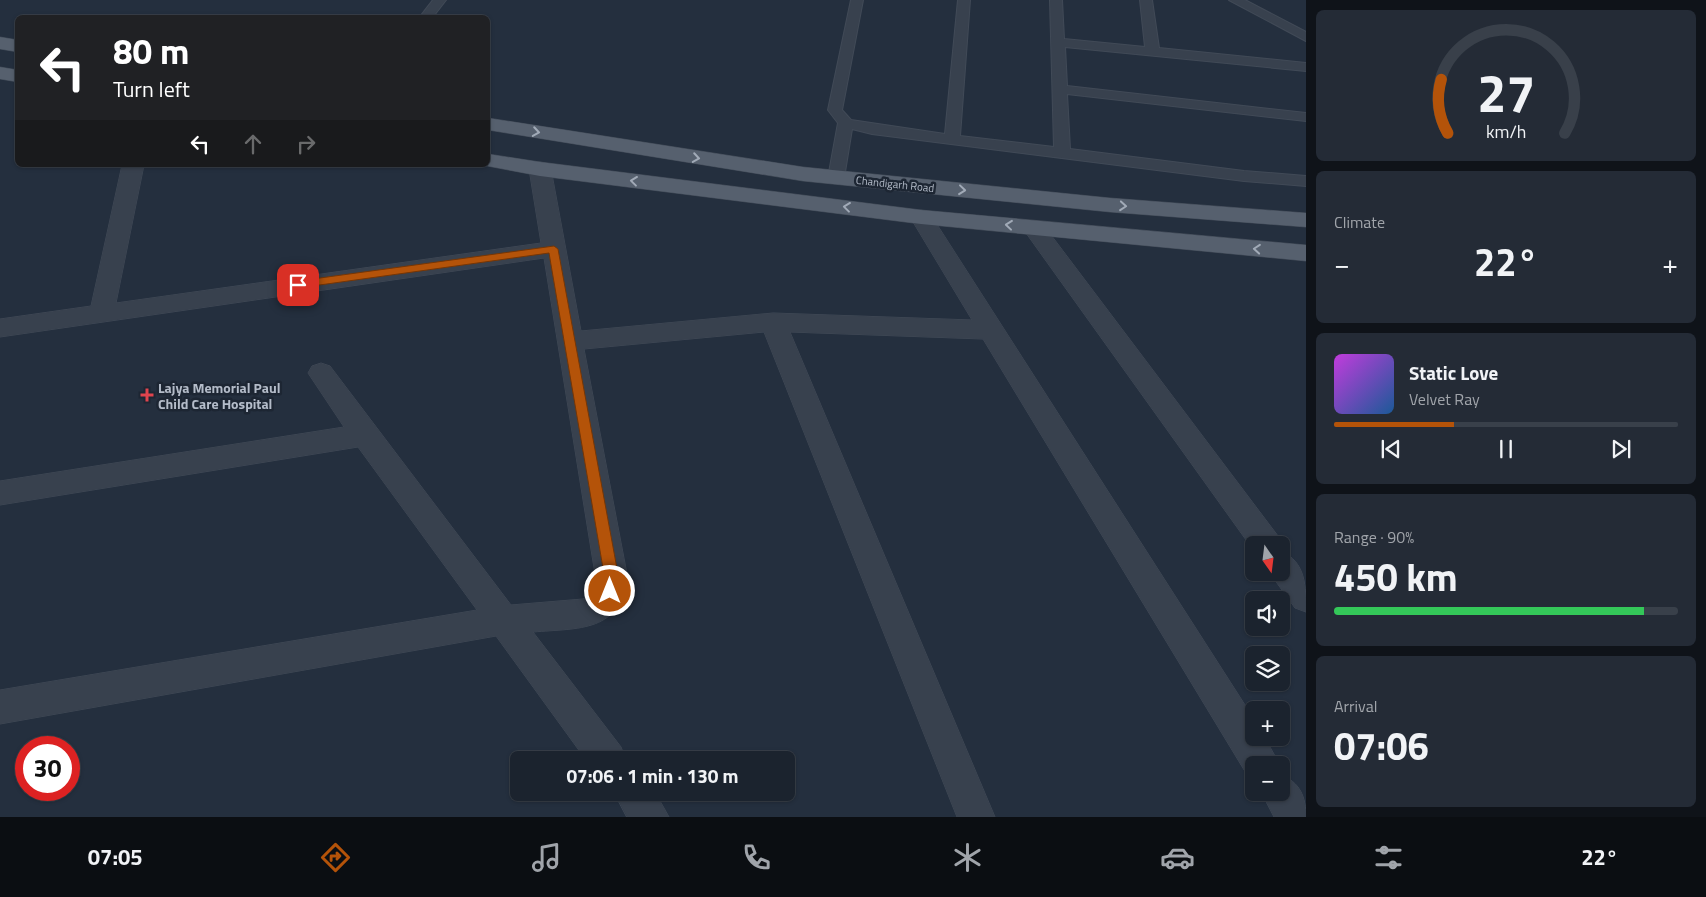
<!DOCTYPE html>
<html lang="en">
<head>
<meta charset="utf-8">
<style>
  body { margin:0; font-family:"Titillium Web",sans-serif; background:#242b36; color:#f1f3f6; height:100vh; display:flex; flex-direction:column; font-size:19px; white-space:nowrap }
  * { box-sizing:border-box; margin:0 }
  p { font-size:16px; color:#a0a4aa }
  .icon { flex:none; width:28px; height:28px; fill:none; stroke:currentColor; stroke-width:2; stroke-linecap:round; stroke-linejoin:round }
  .map { position:relative; flex:1; overflow:hidden }
  .drawer { display:flex; flex-direction:column; gap:10px; padding:10px; background:#0f1319; width:400px }
  .drawer>* { flex:none }
  .top-card { position:absolute; left:15px; top:15px; width:475px; height:152px; border-radius:8px; box-shadow:0 1px 4px #0004,0 0 0 1px #39404a; background:#202124; color:#fff; overflow:hidden }
  .needle { width:32px; rotate:166deg }
  .tools { position:absolute; left:1245px; top:536px; display:grid; gap:10px }
  .tools a { display:grid; place-items:center; width:45px; height:45px; border-radius:8px; background:#1b232e; box-shadow:0 1px 4px #0004,0 0 0 1px #39404a; font-size:25px }
  .speed { position:absolute; left:15px; top:736px; display:flex; gap:10px; font-size:25px; font-weight:700; text-align:center }
  .speed>* { display:grid; place-content:center; width:65px; height:65px; border-radius:50%; background:#1b232e; box-shadow:0 1px 4px #0004,0 0 0 1px #39404a; line-height:1 }
  .speed .limit { border:8px solid #d22; background:#fff; color:#111 }
  .pin { position:absolute; display:grid; place-items:center; width:42px; height:42px; color:#fff; margin:-21px; border-radius:10px; box-shadow:0 2px 8px #0006 }
  .me { position:absolute; width:55px; margin:-28px; rotate:0deg; stroke-linejoin:round; filter:drop-shadow(0 0 4px #0008) }
  .turn { display:flex; align-items:center; gap:18px; height:105px; padding:0 15px; font-size:22px }
  .turn .icon { width:65px; height:65px; stroke-width:2.5 }
  .turn b { display:block; font-size:35px; line-height:42px }
  .lanes { display:flex; align-items:center; height:48px; padding:0 15px; background:#0003; justify-content:center; gap:25px; direction:ltr }
  .lanes .off { opacity:.35 }
  .big { font-size:38px; font-weight:700; line-height:1.1 }
  .drawer .widget { flex:1; display:flex; flex-direction:column; justify-content:center; gap:8px; min-width:0; padding:0 18px; border-radius:8px; background:#242b36 }
  .drawer .dial { align-items:center; gap:0 }
  .dial svg { height:130px; overflow:visible; fill:none; stroke:#39404a; stroke-width:7; stroke-linecap:round; text-anchor:middle }
  .dial text { fill:#f1f3f6; stroke:none }
  .song { display:flex; align-items:center; gap:15px }
  .cover { width:60px; height:60px; border-radius:8px; background:linear-gradient(135deg,hsl(290 70% 55%),hsl(210 70% 35%)) }
  .played { height:5px; border-radius:2px; background:linear-gradient(90deg,#b45309 35%,#39404a 35%) }
  .keys { display:flex; justify-content:space-around; direction:ltr }
  .heat { display:flex; justify-content:space-between; align-items:center; font-size:28px; direction:ltr }
  .charge { height:8px; border-radius:4px; background:linear-gradient(90deg,#34c759 90%,#39404a 0) }
  .trip { position:absolute; left:510px; top:751px; width:285px; height:50px; border-radius:8px; background:#1b232e; box-shadow:0 1px 4px #0004,0 0 0 1px #39404a; font-weight:700; line-height:50px; text-align:center }
  .tab-bar { display:flex; height:80px; justify-content:space-around; align-items:center; background:#0b0e12; color:#a0a4aa }
  .tab-bar .icon { width:35px; height:35px }
  .tab-bar .active { color:#b45309 }
  .tab-bar b { font-size:22px; color:#f1f3f6 }
  main { display:flex; flex:1; min-height:0 }
  .map>svg:first-child { display:block }
  .lines { fill:none; stroke-linecap:round; stroke-linejoin:round }
  .service-casing { stroke:#414a57; stroke-width:2 }
  .minor-casing { stroke:#414a57; stroke-width:1 }
  .primary-casing { stroke:#414a57; stroke-width:1 }
  .service { fill:#38414e; fill-rule:evenodd }
  .minor { fill:#38414e; fill-rule:evenodd }
  .primary { fill:#56606e; fill-rule:evenodd }
  .oneway { stroke:#a1aab7 }
  .route { fill:#b45309; stroke:#753606 }
  .health-dot { fill:#e0444e; stroke:#1d2633; stroke-width:2 }
  .labels { text-anchor:middle; dominant-baseline:central; stroke-width:5; stroke-linejoin:round; paint-order:stroke }
  .far-street-label { font-size:11px; fill:#b4bcc9; stroke:#1d2633 }
  .poi-label { font-size:14px; font-weight:bold; fill:#b4bcc9; stroke:#1d2633; text-anchor:start }
</style>
</head>
<body>
<main>
<div class="map">
<svg width="1306" height="817" viewBox="0 0 1306 817">
  <rect width="100%" height="100%" fill="#242f3e"/>
  <g class="lines">
    <defs>
      <path id="service" d="M 433,0 L 446,0 L 432,18 L 419,18 Z
        M 851,0 L 863,0 L 842,110 L 851,120 L 945,134 L 958,0 L 970,0 L 960,136 L 1054,147 L 1050,0 L 1062,0 L 1064,39 L 1145,47 L 1140,0 L 1152,0 L 1159,48 L 1306,63 L 1306,71 L 1065,47 L 1067,86 L 1306,113 L 1306,121 L 1067,94 L 1070,149 L 1244,171 L 1306,176 L 1306,186 L 1244,181 L 872,134 L 852,129 L 844,178 L 836,183 L 830,181 L 828,178 L 838,123 L 828,110 Z
        M 1229,0 L 1245,0 L 1306,32 L 1306,41 Z"/>
      <path id="minor" d="M 540,162 L 548,164 L 551,169 L 581,331 L 773,313 L 972,320 L 910,217 L 913,212 L 921,210 L 929,212 L 1254,719 L 1254,738 L 1265,738 L 1280,765 L 1254,765 L 1254,780 L 1249,778 L 983,339 L 790,332 L 995,817 L 957,817 L 764,332 L 584,349 L 627,574 C 623,633 578,628 533,632 L 621,747 L 626,760 L 586,760 L 496,636 L 0,724 L 0,690 L 477,610 L 358,447 L 0,505 L 0,481 L 344,427 L 308,373 L 312,366 L 321,363 L 330,366 L 511,605 L 583,599 L 593,590 L 595,574 L 544,258 L 0,337 L 0,319 L 91,306 L 122,165 L 144,165 L 116,303 L 541,243 L 529,169 L 532,164 Z
        M 1034,221 L 1042,223 L 1278,536 L 1282,545 L 1281,547 L 1281,545 L 1254,545 L 1254,551 L 1026,233 L 1022,228 L 1026,223 Z
        M 1281,551 C 1306,562 1306,586 1306,612 L 1295,608 L 1269,572 L 1281,572 Z
        M 1281,775 C 1300,782 1306,797 1306,817 L 1274,817 L 1261,792 L 1281,792 Z
        M 614,792 L 655,792 L 669,817 L 627,817 Z"/>
      <path id="primary" d="M 0,37 L 18,40 L 18,52 L 0,49 Z
        M 0,67 L 18,70 L 18,82 L 0,79 Z
        M 488,118 L 803,167 L 1110,198 L 1306,213 L 1306,227 L 1110,212 L 803,181 L 488,130 Z
        M 488,154 L 540,162 L 921,210 L 1306,245 L 1306,261 L 921,224 L 540,176 L 482,165 L 488,165 Z"/>
    </defs>
    <use href="#service" class="service-casing"/>
    <use href="#minor" class="minor-casing"/>
    <use href="#primary" class="primary-casing"/>
    <use href="#service" class="service"/>
    <use href="#minor" class="minor"/>
    <use href="#primary" class="primary"/>
  </g>
  <defs><path id="oneway-chevron" d="M-2-3.5L2.5 0L-2 3.5" fill="none" stroke-width="1.6" stroke-linecap="round" stroke-linejoin="round" transform="scale(1.25)"/></defs>
  <g class="oneway">
    <use href="#oneway-chevron" transform="translate(536 132) rotate(9)"/>
    <use href="#oneway-chevron" transform="translate(696 158) rotate(9)"/>
    <use href="#oneway-chevron" transform="translate(634 181) rotate(-173)"/>
    <use href="#oneway-chevron" transform="translate(962 190) rotate(6)"/>
    <use href="#oneway-chevron" transform="translate(1123 206) rotate(5)"/>
    <use href="#oneway-chevron" transform="translate(847 207) rotate(-173)"/>
    <use href="#oneway-chevron" transform="translate(1009 225) rotate(-174)"/>
    <use href="#oneway-chevron" transform="translate(1257 249) rotate(-175)"/>
  </g>
  <path class="route" d="M 554,246 L 558,249 L 618,574 L 614,596 L 610,597 L 605,596 L 603,591 L 604,574 L 549,253 L 298,288 L 293,285 L 298,281 Z"/>
  <path class="health-dot" d="M144.5 387.5h5v5h5v5h-5v5h-5v-5h-5v-5h5z"/>
  <g class="labels">
    <g class="far-street-label">
      <text transform="translate(895 184) rotate(6)">Chandigarh Road</text>
    </g>
    <g class="poi-label">
      <text x="158" y="387">Lajya Memorial Paul<tspan x="158" dy="16">Child Care Hospital</tspan></text>
    </g>
  </g>
</svg>
<div class="tools">
<a><svg class="needle" viewBox="-14 -14 28 28"><path d="M0-13l5 13h-10z" fill="#e53935"/><path d="M0 13l5-13h-10z" fill="#a0a4aa"/></svg></a>
<a><svg class="icon" aria-label="sound" viewBox="0 0 24 24"><path d="M4 9h4l5-4v14l-5-4H4zM17 9q2 3 0 6"/></svg></a>
<a><svg class="icon" aria-label="layers" viewBox="0 0 24 24"><path d="M12 4l9 5-9 5-9-5zM3 14l9 5 9-5"/></svg></a>
<a>+</a>
<a>−</a>
</div>
<div class="speed"><div class="limit">30</div></div>
<div class="pin" style="left:298px;top:285px;background:#d93025"><svg class="icon" aria-label="arrive" viewBox="0 0 24 24"><path d="M6 21V4h12l-3 4 3 4H6"/></svg></div>
<svg class="me" style="left:610px;top:591px" viewBox="-20 -20 40 40"><circle r="17" fill="#b45309" stroke="#fff" stroke-width="3"/><path d="M0-11L8 9 0 5-8 9z" fill="#fff"/></svg>
<div class="trip">07:06 · 1 min · 130 m</div>
<div class="top-card">
<div class="turn"><svg class="icon" aria-label="left" viewBox="0 0 24 24"><path d="M17 20v-9H6M10 6l-5 5 5 5"/></svg><div><b>80 m</b>Turn left</div></div>
<div class="lanes"><svg class="icon" aria-label="left" viewBox="0 0 24 24"><path d="M17 20v-9H6M10 6l-5 5 5 5"/></svg><svg class="icon off" aria-label="ahead" viewBox="0 0 24 24"><path d="M12 20V5M6 11l6-6 6 6"/></svg><svg class="icon off" aria-label="right" viewBox="0 0 24 24"><path d="M7 20v-9h11M14 6l5 5-5 5"/></svg></div>
</div>
</div>
<section class="drawer">
<div class="widget dial"><svg viewBox="0 0 100 80">
<path d="M14 69A42 42 0 1 1 86 69"/>
<path d="M14 69A42 42 0 0 1 10 36" stroke="#b45309"/>
<text x="50" y="56" font-size="32" font-weight="700">27</text>
<text x="50" y="72" font-size="11">km/h</text>
</svg></div>
<div class="widget"><p>Climate</p>
<div class="heat"><a>−</a><b class="big">22°</b><a>+</a></div>
</div>
<div class="widget">
<div class="song"><i class="cover"></i><div><b>Static Love</b><p>Velvet Ray</p></div></div>
<div class="played"></div>
<div class="keys"><svg class="icon" aria-label="previous" viewBox="0 0 24 24"><path d="M18 5L8 12l10 7zM5 5v14"/></svg><svg class="icon" aria-label="pause" viewBox="0 0 24 24"><path d="M8 5v14M16 5v14"/></svg><svg class="icon" aria-label="next" viewBox="0 0 24 24"><path d="M6 5l10 7-10 7zM19 5v14"/></svg></div>
</div>
<div class="widget"><p>Range · 90%</p><b class="big">450 km</b><div class="charge"></div></div>
<div class="widget"><p>Arrival</p><b class="big">07:06</b></div>
</section>
</main>
<nav class="tab-bar">
<b>07:05</b>
<svg class="icon active" aria-label="directions" viewBox="0 0 24 24"><path d="M12 3l9 9-9 9-9-9zM9 14v-3h6M13 9l2 2-2 2"/></svg>
<svg class="icon" aria-label="music" viewBox="0 0 24 24"><path d="M9 18V5l10-2v13"/><circle cx="6" cy="18" r="3"/><circle cx="16" cy="16" r="3"/></svg>
<svg class="icon" aria-label="phone" viewBox="0 0 24 24"><path d="M5 4h4l2 5-3 2q2 4 5 5l2-3 5 2v4C11 20 4 13 5 4z"/></svg>
<svg class="icon" aria-label="climate" viewBox="0 0 24 24"><path d="M12 3v18M4 7l16 10M4 17L20 7"/></svg>
<svg class="icon" aria-label="car" viewBox="0 0 24 24"><path d="M5 17H2v-5l4-1 3-4h7l3 4 3 1v5h-3M9 17h6M6 11h13"/><circle cx="7" cy="17" r="2"/><circle cx="17" cy="17" r="2"/></svg>
<svg class="icon" aria-label="filters" viewBox="0 0 24 24"><path d="M4 7h16M4 17h16"/><circle cx="9" cy="7" r="2"/><circle cx="15" cy="17" r="2"/></svg>
<b>22°</b>
</nav>
</body>
</html>
